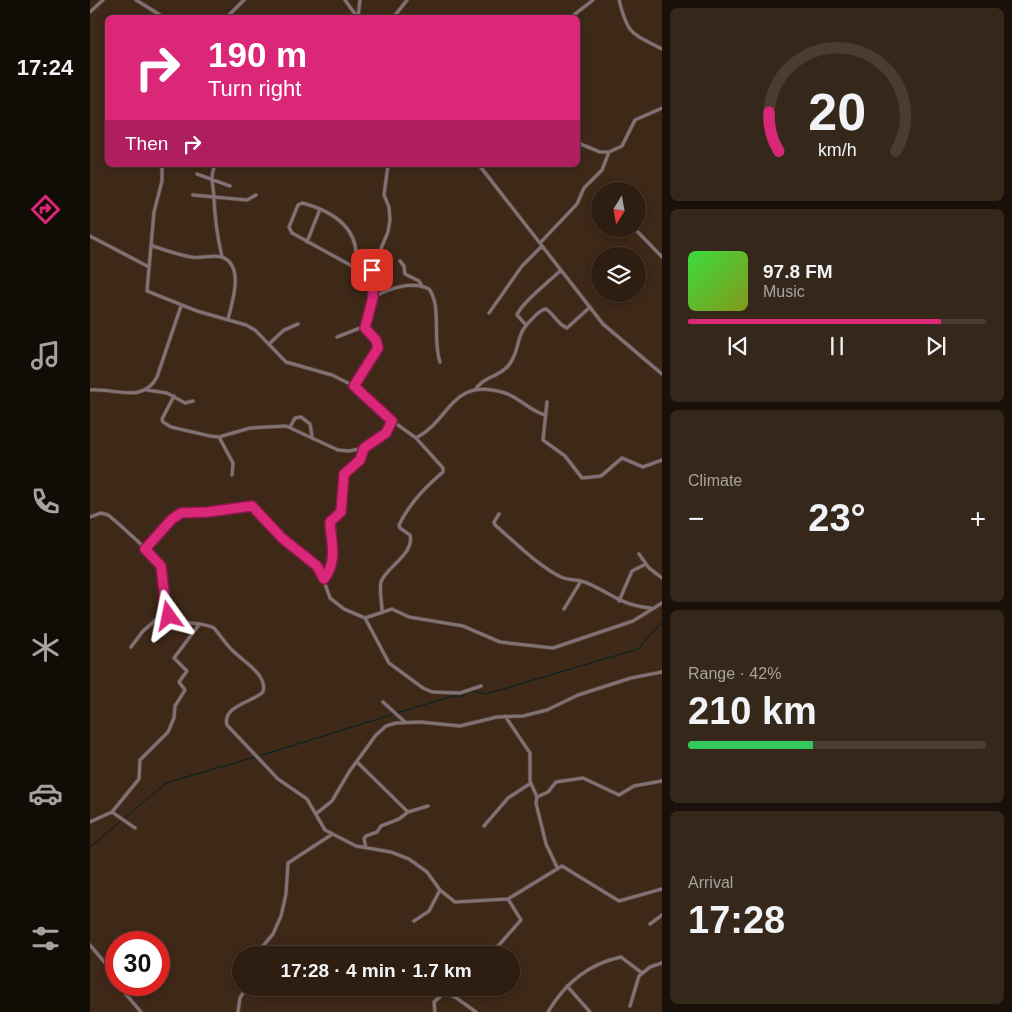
<!DOCTYPE html>
<html lang="en">
<head>
<meta charset="utf-8">
<style>
  body { margin:0; font-family:Arial,sans-serif; background:#36271b; color:#f1f3f6; height:100vh; display:flex; flex-direction:column; font-size:19px; white-space:nowrap }
  * { box-sizing:border-box; margin:0 }
  p { font-size:16px; color:#a7a29f }
  .icon { flex:none; width:28px; height:28px; fill:none; stroke:currentColor; stroke-width:2; stroke-linecap:round; stroke-linejoin:round }
  .map { position:relative; flex:1; overflow:hidden }
  .details { display:flex; flex-direction:column; gap:8px; padding:8px; background:#19100a; width:350px }
  .details>* { flex:none }
  .top-card { position:absolute; left:15px; top:15px; width:475px; height:152px; border-radius:8px; box-shadow:0 2px 8px #0003,0 0 0 1px #493c32; background:#db2777; color:#fff; overflow:hidden }
  .needle { width:32px; rotate:191deg }
  .buttons { position:absolute; left:501px; top:182px; display:grid; gap:10px }
  .buttons a { display:grid; place-items:center; width:55px; height:55px; border-radius:50%; background:#2e1e12; box-shadow:0 2px 8px #0003,0 0 0 1px #493c32; font-size:25px }
  .speed { position:absolute; left:15px; top:931px; display:flex; gap:10px; font-size:25px; font-weight:700; text-align:center }
  .speed>* { display:grid; place-content:center; width:65px; height:65px; border-radius:50%; background:#2e1e12; box-shadow:0 2px 8px #0003,0 0 0 1px #493c32; line-height:1 }
  .speed .limit { border:8px solid #d22; background:#fff; color:#111 }
  .pin { position:absolute; display:grid; place-items:center; width:42px; height:42px; color:#fff; margin:-21px; border-radius:10px; box-shadow:0 2px 8px #0006 }
  .me { position:absolute; width:55px; margin:-28px; rotate:348deg; stroke-linejoin:round; filter:drop-shadow(0 0 4px #0008) }
  .turn { display:flex; align-items:center; gap:18px; height:105px; padding:0 20px; font-size:22px }
  .turn .icon { width:65px; height:65px; stroke-width:2.5 }
  .turn b { display:block; font-size:35px; line-height:42px }
  .then { display:flex; align-items:center; height:48px; padding:0 20px; background:#0003; gap:10px; font-size:19px }
  .big { font-size:38px; font-weight:700; line-height:1.1 }
  .details .tile { flex:1; display:flex; flex-direction:column; justify-content:center; gap:8px; min-width:0; padding:0 18px; border-radius:8px; background:#36271b }
  .details .dial { align-items:center; gap:0 }
  .dial svg { height:130px; overflow:visible; fill:none; stroke:#493c32; stroke-width:7; stroke-linecap:round; text-anchor:middle }
  .dial text { fill:#f1f3f6; stroke:none }
  .song { display:flex; align-items:center; gap:15px }
  .cover { width:60px; height:60px; border-radius:8px; background:linear-gradient(135deg,hsl(120 70% 55%),hsl(70 70% 35%)) }
  .played { height:5px; border-radius:2px; background:linear-gradient(90deg,#db2777 85%,#493c32 85%) }
  .keys { display:flex; justify-content:space-around; direction:ltr }
  .heat { display:flex; justify-content:space-between; align-items:center; font-size:28px; direction:ltr }
  .charge { height:8px; border-radius:4px; background:linear-gradient(90deg,#34c759 42%,#493c32 0) }
  .trip { position:absolute; left:142px; top:946px; width:288px; height:50px; border-radius:25px; background:#2e1e12; box-shadow:0 2px 8px #0003,0 0 0 1px #493c32; font-weight:700; line-height:50px; text-align:center }
  main { display:flex; flex:1; min-height:0 }
  .tab-bar { display:flex; flex-direction:column; width:90px; justify-content:space-around; align-items:center; background:#120c07; color:#a7a29f }
  .tab-bar .icon { width:35px; height:35px }
  .tab-bar .current { color:#db2777 }
  .tab-bar b { font-size:22px; color:#f1f3f6 }
  .map>svg:first-child { display:block }
  .lines { fill:none; stroke-linecap:round; stroke-linejoin:round }
  .stream { stroke:#001f26; stroke-width:1 }
  .street-casing { stroke:#594435; stroke-width:4.5 }
  .street { stroke:#817276; stroke-width:3 }
  .route-casing { stroke:#8e194d; stroke-width:12 }
  .route { stroke:#db2777; stroke-width:9 }
</style>
</head>
<body>
<main>
<nav class="tab-bar">
<b>17:24</b>
<svg class="icon current" aria-label="directions" viewBox="0 0 24 24"><path d="M12 3l9 9-9 9-9-9zM9 14v-3h6M13 9l2 2-2 2"/></svg>
<svg class="icon" aria-label="music" viewBox="0 0 24 24"><path d="M9 18V5l10-2v13"/><circle cx="6" cy="18" r="3"/><circle cx="16" cy="16" r="3"/></svg>
<svg class="icon" aria-label="phone" viewBox="0 0 24 24"><path d="M5 4h4l2 5-3 2q2 4 5 5l2-3 5 2v4C11 20 4 13 5 4z"/></svg>
<svg class="icon" aria-label="climate" viewBox="0 0 24 24"><path d="M12 3v18M4 7l16 10M4 17L20 7"/></svg>
<svg class="icon" aria-label="car" viewBox="0 0 24 24"><path d="M5 17H2v-5l4-1 3-4h7l3 4 3 1v5h-3M9 17h6M6 11h13"/><circle cx="7" cy="17" r="2"/><circle cx="17" cy="17" r="2"/></svg>
<svg class="icon" aria-label="filters" viewBox="0 0 24 24"><path d="M4 7h16M4 17h16"/><circle cx="9" cy="7" r="2"/><circle cx="15" cy="17" r="2"/></svg>
</nav>
<div class="map">
<svg width="572" height="1012" viewBox="0 0 572 1012">
  <rect width="100%" height="100%" fill="#3e2818"/>
  <g class="lines">
    <path class="stream" d="M 169,756 L 362,696 L 371,696 L 383,691 L 396,694 L 548,649 L 572,622
      M 0,847 L 76,783 L 165,757"/>
    <defs>
      <path id="street" d="M 46,0 L 75,18
        M 255,0 L 268,18
        M 529,0 C 538,36 542,33 572,49
        M 0,12 L 13,0
        M 268,17 L 270,0
        M 136,18 L 154,0
        M 303,18 L 317,0
        M 480,18 L 503,0
        M 488,143 L 510,152 L 519,152
        M 72,165 L 72,181 L 64,212 L 57,291 L 107,311 L 156,325 L 165,330 L 196,362 L 242,375 L 264,386 L 297,417 L 326,438 L 353,468 L 353,472 C 335,487 319,504 309,525 L 310,528 L 320,535 C 325,554 296,567 291,582 C 289,591 292,602 292,611
        M 125,165 C 119,178 124,186 124,199 C 125,222 127,235 132,257
        M 389,165 L 513,324 L 572,374
        M 107,174 L 140,186
        M 103,195 L 157,200 L 166,195
        M 545,229 L 572,257
        M 0,236 L 59,267
        M 217,242 L 230,209
        M 450,243 L 487,204 L 494,188 L 512,170 L 519,152 L 532,146 L 545,120 L 572,108
        M 63,246 C 75,250 88,255 101,257 C 111,259 122,254 132,257 C 155,266 142,303 138,319
        M 310,261 L 314,266 L 315,274 L 329,281 L 332,286
        M 265,266 C 272,229 243,211 212,203 L 208,205 L 199,227 L 202,233 L 282,277
        M 283,297 C 300,289 321,280 339,289 C 352,306 342,339 350,362
        M 399,313 L 432,266 L 452,246
        M 436,325 L 427,315 C 431,303 460,281 471,270
        M 247,337 L 270,328 L 276,331
        M 179,344 L 194,330 L 208,324
        M 264,386 L 288,348 C 286,338 277,335 275,326 L 283,297 L 282,270 L 298,232 L 300,220 L 299,207 L 294,195 L 298,165
        M 0,390 C 24,388 53,404 67,377 L 91,306
        M 57,390 L 77,393 L 95,403 L 103,401
        M 385,390 C 393,376 412,377 421,362 C 432,343 424,336 443,318 C 447,314 450,310 456,309 C 464,314 468,325 477,328 L 500,307
        M 84,396 L 72,419 L 73,422 L 81,427 L 120,436 L 129,437 L 160,428 L 196,426 L 248,450 L 259,451 L 274,448 L 288,441 L 298,431 L 302,421
        M 457,402 L 453,440 L 475,456 L 492,478 L 511,476 L 532,458 L 553,467 L 572,460
        M 200,427 L 205,418 L 211,417 L 220,424 L 222,436
        M 129,437 L 143,463 L 142,475
        M 326,438 C 361,420 361,376 415,393 C 430,398 440,411 455,415
        M 409,514 L 404,522 L 405,525 C 426,543 447,565 471,577 C 480,581 489,579 497,583 C 523,594 530,605 561,608
        M 0,517 L 11,513 L 18,515 C 26,521 69,560 71,565 C 75,576 71,608 77,614 C 91,627 109,620 124,628 C 130,635 135,643 141,649 C 152,661 178,674 173,692 C 163,702 132,706 137,725 L 188,779 L 217,799 L 235,830 L 266,846 L 301,852 L 319,859 L 337,872 L 350,890 L 365,902 L 418,899 L 472,866 L 529,901 L 572,889
        M 55,549 L 82,519 L 91,513 L 118,512 L 162,506 L 192,538 L 230,570 L 240,598 L 254,609 L 275,618 L 302,609 L 319,617 L 373,626 L 410,642 L 463,648 L 543,621 L 572,603
        M 549,554 L 559,568 L 572,578
        M 234,579 L 243,563 L 240,524 L 251,512 L 254,474 L 271,459 L 274,448
        M 529,601 L 542,571 L 556,564
        M 474,609 L 491,581
        M 275,618 L 299,663 L 333,688 L 342,692 L 370,693 L 391,686
        M 41,647 L 53,631 L 75,612
        M 293,702 L 315,722
        M 415,716 L 440,753 L 440,781 L 447,797
        M 267,762 L 318,812
        M 22,812 L 45,828
        M 227,813 L 242,801 L 259,772 L 286,735 L 296,726 L 306,723 L 330,722 L 370,726 L 407,717 L 433,716 L 457,710 L 488,695 L 541,678 L 572,672
        M 0,822 L 22,812 L 49,779 L 50,760 L 78,732 L 84,718 L 85,706 L 95,690 L 89,682 L 97,671 L 84,658 L 108,626
        M 394,826 L 418,798 L 441,783
        M 276,848 L 274,839 L 276,836 L 287,832 L 291,826 L 309,819 L 318,812 L 338,806
        M 467,867 L 456,844 L 446,803 L 447,797 L 458,792 L 466,782 L 493,778 L 529,795 L 544,786 L 572,781
        M 324,921 L 339,911 L 350,890
        M 560,924 L 572,915
        M 0,945 L 16,964 L 26,982
        M 170,955 L 173,946 L 183,934 L 191,916 L 196,894 L 198,863 L 241,835
        M 400,955 L 431,920 L 418,899
        M 28,985 L 51,1012
        M 477,986 L 500,1012
        M 354,993 L 365,997 L 386,1012
        M 540,1006 L 549,976 L 560,967 L 572,963
        M 148,1012 L 150,998 L 156,988
        M 345,1012 L 344,1002 L 360,988
        M 458,1012 C 475,983 498,964 531,957 L 552,973"/>
    </defs>
    <use href="#street" class="street-casing"/>
    <use href="#street" class="street"/>
  </g>
  <g class="lines">
    <defs>
      <path id="route" d="M 79,616 L 74,610 L 74,592 L 71,566 L 55,549 L 82,519 L 91,513 L 118,512 L 162,506 L 192,538 L 227,566 L 234,579 C 248,560 241,543 240,522 L 251,512 L 254,474 L 270,460 L 274,448 L 296,433 L 302,421 L 264,386 L 288,348 L 286,340 L 275,328 L 283,297 L 282,270"/>
    </defs>
    <use href="#route" class="route-casing"/>
    <use href="#route" class="route"/>
  </g>
</svg>
<div class="buttons">
<a><svg class="needle" viewBox="-14 -14 28 28"><path d="M0-13l5 13h-10z" fill="#e53935"/><path d="M0 13l5-13h-10z" fill="#a7a29f"/></svg></a>
<a><svg class="icon" aria-label="layers" viewBox="0 0 24 24"><path d="M12 4l9 5-9 5-9-5zM3 14l9 5 9-5"/></svg></a>
</div>
<div class="speed"><div class="limit">30</div></div>
<div class="pin" style="left:282px;top:270px;background:#d93025"><svg class="icon" aria-label="arrive" viewBox="0 0 24 24"><path d="M6 21V4h12l-3 4 3 4H6"/></svg></div>
<svg class="me" style="left:79px;top:616px" viewBox="-20 -20 40 40"><path d="M0-17L14 15 0 8-14 15z" fill="#db2777" stroke="#fff" stroke-width="4"/></svg>
<div class="trip">17:28 · 4 min · 1.7 km</div>
<div class="top-card">
<div class="turn"><svg class="icon" aria-label="right" viewBox="0 0 24 24"><path d="M7 20v-9h11M14 6l5 5-5 5"/></svg><div><b>190 m</b>Turn right</div></div>
<div class="then">Then<svg class="icon" aria-label="right" viewBox="0 0 24 24"><path d="M7 20v-9h11M14 6l5 5-5 5"/></svg></div>
</div>
</div>
<section class="details">
<div class="tile dial"><svg viewBox="0 0 100 80">
<path d="M14 69A42 42 0 1 1 86 69"/>
<path d="M14 69A42 42 0 0 1 8 45" stroke="#db2777"/>
<text x="50" y="56" font-size="32" font-weight="700">20</text>
<text x="50" y="72" font-size="11">km/h</text>
</svg></div>
<div class="tile">
<div class="song"><i class="cover"></i><div><b>97.8 FM</b><p>Music</p></div></div>
<div class="played"></div>
<div class="keys"><svg class="icon" aria-label="previous" viewBox="0 0 24 24"><path d="M18 5L8 12l10 7zM5 5v14"/></svg><svg class="icon" aria-label="pause" viewBox="0 0 24 24"><path d="M8 5v14M16 5v14"/></svg><svg class="icon" aria-label="next" viewBox="0 0 24 24"><path d="M6 5l10 7-10 7zM19 5v14"/></svg></div>
</div>
<div class="tile"><p>Climate</p>
<div class="heat"><a>−</a><b class="big">23°</b><a>+</a></div>
</div>
<div class="tile"><p>Range · 42%</p><b class="big">210 km</b><div class="charge"></div></div>
<div class="tile"><p>Arrival</p><b class="big">17:28</b></div>
</section>
</main>
</body>
</html>
